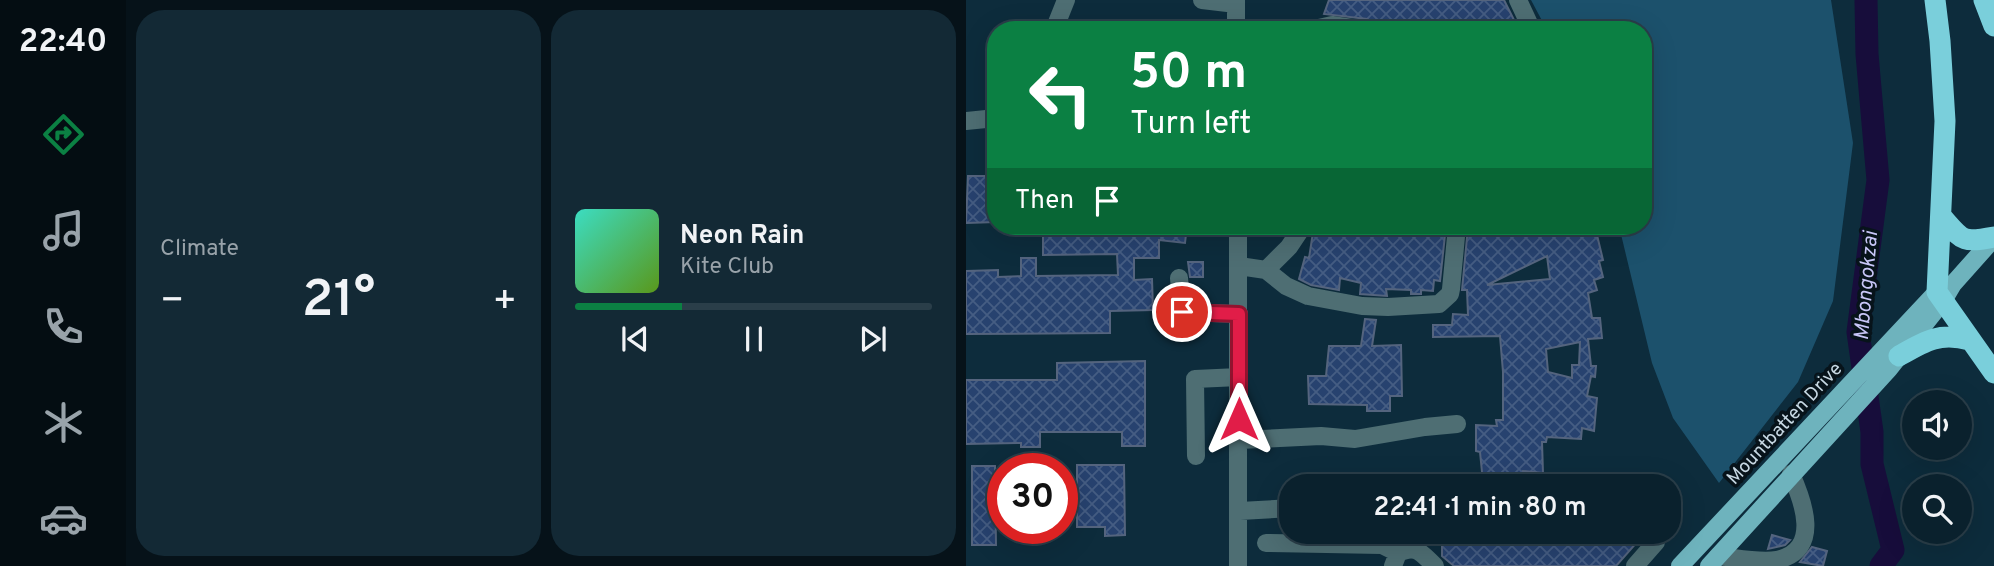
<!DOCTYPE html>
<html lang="en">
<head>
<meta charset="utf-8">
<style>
  body { margin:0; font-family:Overpass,sans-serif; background:#132935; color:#f1f3f6; height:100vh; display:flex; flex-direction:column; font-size:26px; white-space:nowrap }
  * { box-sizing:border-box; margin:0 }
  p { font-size:23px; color:#99a3aa }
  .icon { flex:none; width:38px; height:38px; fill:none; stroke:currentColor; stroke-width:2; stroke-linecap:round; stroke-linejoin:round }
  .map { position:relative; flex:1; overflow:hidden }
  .sheet { display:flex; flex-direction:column; gap:10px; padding:10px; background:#061219; width:840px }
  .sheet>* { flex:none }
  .banner { position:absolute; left:21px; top:21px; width:665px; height:214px; border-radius:28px; box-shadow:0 7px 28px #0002,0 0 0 2px #2a3e49; background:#0b8043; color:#fff; overflow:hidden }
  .buttons { position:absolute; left:936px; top:390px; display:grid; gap:14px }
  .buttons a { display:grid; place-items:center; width:70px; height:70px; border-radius:50%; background:#0a212d; box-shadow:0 7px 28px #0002,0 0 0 2px #2a3e49; font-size:35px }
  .speed { position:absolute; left:21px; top:453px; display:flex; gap:14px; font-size:35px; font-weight:700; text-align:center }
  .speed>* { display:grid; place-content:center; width:91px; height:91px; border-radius:50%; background:#0a212d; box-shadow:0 7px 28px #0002,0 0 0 2px #2a3e49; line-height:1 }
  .speed .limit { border:10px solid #d22; background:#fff; color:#111 }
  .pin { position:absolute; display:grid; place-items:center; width:60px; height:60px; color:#fff; margin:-30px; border:4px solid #fff; border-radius:50%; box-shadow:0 2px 7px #0007 }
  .me { position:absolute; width:77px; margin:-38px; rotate:0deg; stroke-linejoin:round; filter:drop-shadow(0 0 5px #0008) }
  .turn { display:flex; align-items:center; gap:24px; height:147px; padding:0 28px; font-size:32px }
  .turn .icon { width:91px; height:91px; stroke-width:2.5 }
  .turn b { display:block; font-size:49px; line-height:60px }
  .then { display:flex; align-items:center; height:66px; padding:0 28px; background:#0003; gap:14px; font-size:26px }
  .big { font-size:52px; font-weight:600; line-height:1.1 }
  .sheet .widget { flex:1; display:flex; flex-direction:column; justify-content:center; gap:10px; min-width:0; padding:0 24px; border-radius:28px; background:#132935 }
  .song { display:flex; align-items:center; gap:21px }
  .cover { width:84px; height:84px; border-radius:10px; background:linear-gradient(135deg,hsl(170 70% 55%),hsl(90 70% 35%)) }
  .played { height:7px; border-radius:4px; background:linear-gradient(90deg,#0b8043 30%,#2a3e49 30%) }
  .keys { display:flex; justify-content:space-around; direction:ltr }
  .heat { display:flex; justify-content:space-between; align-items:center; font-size:38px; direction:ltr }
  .sheet .tiles { flex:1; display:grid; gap:10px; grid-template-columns:repeat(2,1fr) }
  .trip { position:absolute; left:313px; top:474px; width:402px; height:70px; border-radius:28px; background:#0a212d; box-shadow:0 7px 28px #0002,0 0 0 2px #2a3e49; font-weight:600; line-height:70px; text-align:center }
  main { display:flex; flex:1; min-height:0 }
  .dock { display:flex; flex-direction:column; width:126px; justify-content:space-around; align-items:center; background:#040d12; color:#99a3aa }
  .dock .icon { width:49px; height:49px }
  .dock .current { color:#0b8043 }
  .dock b { font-size:32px; color:#f1f3f6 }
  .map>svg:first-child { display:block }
  .green { fill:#1c516c }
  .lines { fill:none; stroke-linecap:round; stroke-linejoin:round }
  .river { stroke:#170d3b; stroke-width:23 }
  .building { fill:url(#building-cross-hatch); stroke:#54647e; stroke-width:2; fill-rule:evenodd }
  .minor { stroke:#4e6e73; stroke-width:18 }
  .major { stroke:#6eb3bd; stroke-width:18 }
  .highway { stroke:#7acfdb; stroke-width:21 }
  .route-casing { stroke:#92132f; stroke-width:18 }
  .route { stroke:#e11d48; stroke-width:12 }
  .labels { text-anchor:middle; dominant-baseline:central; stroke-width:7; stroke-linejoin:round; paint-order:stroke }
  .street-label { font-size:19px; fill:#c6d7e2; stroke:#07131a }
  .water-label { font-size:21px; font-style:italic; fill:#c8c6f7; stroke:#07131a }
</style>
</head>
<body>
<main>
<nav class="dock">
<b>22:40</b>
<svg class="icon current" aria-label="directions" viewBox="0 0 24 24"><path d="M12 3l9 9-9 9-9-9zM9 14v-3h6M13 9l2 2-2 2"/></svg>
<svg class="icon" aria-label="music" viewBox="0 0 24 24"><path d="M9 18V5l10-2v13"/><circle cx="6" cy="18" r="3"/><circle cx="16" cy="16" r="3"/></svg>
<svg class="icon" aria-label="phone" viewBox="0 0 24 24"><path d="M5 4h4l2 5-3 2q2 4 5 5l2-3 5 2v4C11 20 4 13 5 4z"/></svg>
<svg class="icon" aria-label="climate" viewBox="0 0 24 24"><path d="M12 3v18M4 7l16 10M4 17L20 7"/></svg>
<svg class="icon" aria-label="car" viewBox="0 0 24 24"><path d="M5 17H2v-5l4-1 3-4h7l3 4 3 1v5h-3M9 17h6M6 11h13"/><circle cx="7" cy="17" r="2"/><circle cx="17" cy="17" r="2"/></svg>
</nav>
<section class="sheet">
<div class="tiles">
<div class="widget"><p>Climate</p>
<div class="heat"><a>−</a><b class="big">21°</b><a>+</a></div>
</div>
<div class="widget">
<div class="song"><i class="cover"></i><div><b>Neon Rain</b><p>Kite Club</p></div></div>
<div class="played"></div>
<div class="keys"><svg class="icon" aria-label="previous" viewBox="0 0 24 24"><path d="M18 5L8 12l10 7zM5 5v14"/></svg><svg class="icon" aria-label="pause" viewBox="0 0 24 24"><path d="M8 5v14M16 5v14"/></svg><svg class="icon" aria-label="next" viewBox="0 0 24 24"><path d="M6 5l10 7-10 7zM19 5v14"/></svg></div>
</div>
</div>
</section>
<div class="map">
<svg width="1028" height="566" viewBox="0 0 1028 566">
  <defs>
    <pattern id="building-cross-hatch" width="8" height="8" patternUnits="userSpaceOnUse" patternTransform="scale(1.75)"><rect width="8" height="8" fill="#27426f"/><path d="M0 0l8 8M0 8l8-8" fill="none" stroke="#455d83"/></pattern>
  </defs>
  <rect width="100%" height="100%" fill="#0d2c3c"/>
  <path class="green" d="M 565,0 L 865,0 L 887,143 L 867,301 L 832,382 L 753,483 L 707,418 L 686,363 L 653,226 L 677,226 L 677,30 L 581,30 Z"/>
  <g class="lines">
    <path class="river" d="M 900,0 L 901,54 L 912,180 L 892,332 L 906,432 L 906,464 L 927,550 L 915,566"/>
  </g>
  <path class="building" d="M 363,0 L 538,0 L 553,30 L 511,30 L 510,28 L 498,30 L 415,30 L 410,28 L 407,22 L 401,19 L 358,14 Z
    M 2,176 L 30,176 L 30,222 L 0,223 Z
    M 77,226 L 221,226 L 219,243 L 193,240 L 193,258 L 168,258 L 168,280 L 186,279 L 187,310 L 144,311 L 144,333 L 0,334 L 0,271 L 32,270 L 32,277 L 55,276 L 55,258 L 70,258 L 70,276 L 152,275 L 151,254 L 77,255 Z
    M 348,226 L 480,226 L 474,281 L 468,280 L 467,291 L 455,290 L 455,294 L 445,294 L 445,290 L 420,289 L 421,296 L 394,294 L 395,283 L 374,278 L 373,290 L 345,285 L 333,279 L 339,257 L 343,258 Z
    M 511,226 L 560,226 L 561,228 L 575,226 L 654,226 L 655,231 L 631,235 L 637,260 L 633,261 L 637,277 L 628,280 L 631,290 L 622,293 L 626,318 L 634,318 L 636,338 L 622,339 L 625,366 L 630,366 L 629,377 L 625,376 L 621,396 L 631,398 L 628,431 L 616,428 L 615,439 L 581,437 L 580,442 L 576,442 L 577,473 L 557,471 L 556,478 L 539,476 L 517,482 L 514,452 L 510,451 L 510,425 L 531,426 L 530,420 L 537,420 L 537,372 L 534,336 L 467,337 L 467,325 L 486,325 L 487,314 L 502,315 L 501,290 L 496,290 L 502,227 ZM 581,256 L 584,279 L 521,285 ZM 614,342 L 613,365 L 606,365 L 606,378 L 582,372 L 580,349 Z
    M 222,262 L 237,262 L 237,277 L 224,277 Z
    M 399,319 L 410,320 L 406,346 L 435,345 L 436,396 L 424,396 L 424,411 L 401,411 L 401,405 L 343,404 L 342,376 L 360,376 L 363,346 L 395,346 Z
    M 179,361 L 179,446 L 156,446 L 156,432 L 74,432 L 74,447 L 55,447 L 55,443 L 0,444 L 0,380 L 91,380 L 91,363 Z
    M 111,465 L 158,465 L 159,535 L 139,536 L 139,527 L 111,527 Z
    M 6,466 L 29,466 L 30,545 L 6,545 Z
    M 476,532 L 680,532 L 650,566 L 488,566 L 476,556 Z
    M 806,535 L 824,540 L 819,545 L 802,549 Z
    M 846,547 L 861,551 L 857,566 L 834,562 Z"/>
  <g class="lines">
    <path class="minor" d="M 236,0 L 270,4
      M 552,0 L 566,30
      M 88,30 L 100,0
      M 270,30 L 270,0
      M 344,30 L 366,25 L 399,30
      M 0,121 L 30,118
      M 273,266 L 300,270 L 320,286 L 342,296 L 396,306 L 422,307 L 473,304 L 484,294 L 485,289 L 491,226
      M 300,270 L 323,247 L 337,226
      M 213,278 L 216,312 L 273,314
      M 273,440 L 355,436 L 389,439 L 459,427 L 491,424
      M 230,456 L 229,379 L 273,377
      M 274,511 L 326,508
      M 300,543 L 416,545 L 432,553
      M 752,556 C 771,558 793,563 811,560 C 856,550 837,501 825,474
      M 272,566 L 272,226
      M 427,566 L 432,553 C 451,544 455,553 469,566
      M 669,566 L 690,542 L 691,532"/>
    <path class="major" d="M 714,566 L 969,294
      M 743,566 L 923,369 L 977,301 L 987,284 L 1028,238"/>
    <path class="highway" d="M 969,0 L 974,41 L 979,121 L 971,292 L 1028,373
      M 1018,0 L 1028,26
      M 975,216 C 997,241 995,243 1028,237
      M 933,356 C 959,341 973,332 1004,340"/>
  </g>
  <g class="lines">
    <defs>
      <path id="route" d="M 216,312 L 273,314 L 273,419"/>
    </defs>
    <use href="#route" class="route-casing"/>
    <use href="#route" class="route"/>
  </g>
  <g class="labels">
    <g class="street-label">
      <text transform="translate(819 424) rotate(-47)">Mountbatten Drive</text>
    </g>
    <g class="water-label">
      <text transform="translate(901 286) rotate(-85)">Mbongokzai</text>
    </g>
  </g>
</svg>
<div class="buttons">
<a><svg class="icon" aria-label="sound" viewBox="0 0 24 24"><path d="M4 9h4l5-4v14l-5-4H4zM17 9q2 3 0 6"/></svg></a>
<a><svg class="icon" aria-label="search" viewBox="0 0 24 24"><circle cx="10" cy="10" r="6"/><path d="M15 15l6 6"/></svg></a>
</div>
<div class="speed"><div class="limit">30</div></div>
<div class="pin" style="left:216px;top:312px;background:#d93025"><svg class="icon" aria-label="arrive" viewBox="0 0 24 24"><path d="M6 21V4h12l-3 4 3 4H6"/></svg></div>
<svg class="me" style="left:273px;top:419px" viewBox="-20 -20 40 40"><path d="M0-17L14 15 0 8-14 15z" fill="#e11d48" stroke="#fff" stroke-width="4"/></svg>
<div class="trip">22:41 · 1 min · 80 m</div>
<div class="banner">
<div class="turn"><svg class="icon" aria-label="left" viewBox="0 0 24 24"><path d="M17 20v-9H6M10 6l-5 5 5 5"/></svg><div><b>50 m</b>Turn left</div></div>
<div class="then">Then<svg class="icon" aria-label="arrive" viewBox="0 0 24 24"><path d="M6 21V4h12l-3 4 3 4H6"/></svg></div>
</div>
</div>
</main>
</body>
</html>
